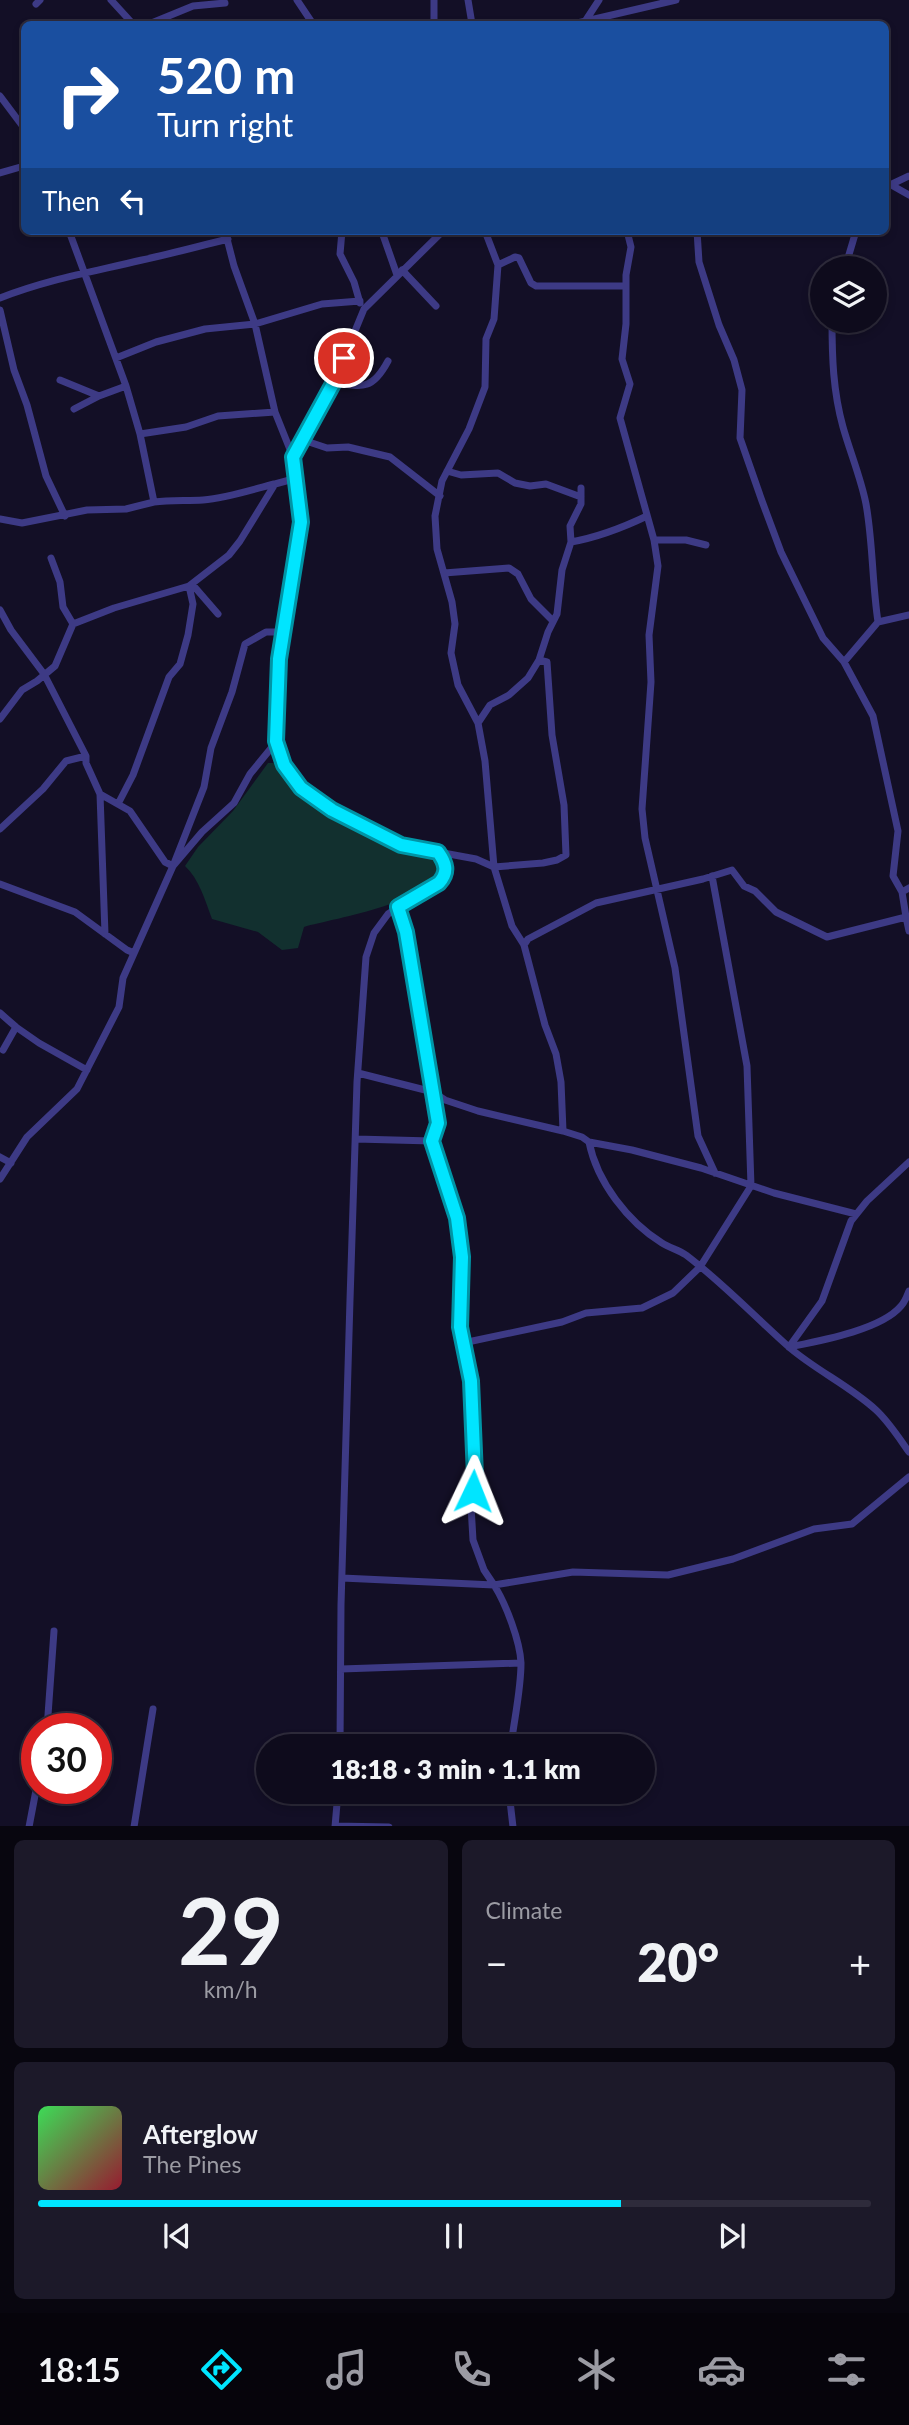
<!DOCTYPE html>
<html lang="en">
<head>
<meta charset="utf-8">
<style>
  body { margin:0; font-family:Lato,sans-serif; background:#1c1929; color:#f1f3f6; height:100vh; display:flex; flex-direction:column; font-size:26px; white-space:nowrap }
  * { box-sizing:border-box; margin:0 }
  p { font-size:23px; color:#9b9ba3 }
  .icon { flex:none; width:38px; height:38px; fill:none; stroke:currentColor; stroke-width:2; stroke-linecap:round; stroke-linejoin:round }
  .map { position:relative; height:1826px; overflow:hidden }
  .side { display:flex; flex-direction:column; gap:14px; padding:14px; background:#08060f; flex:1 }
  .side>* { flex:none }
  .guide { position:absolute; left:21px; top:21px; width:868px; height:214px; border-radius:10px; box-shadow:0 4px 10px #0003,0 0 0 2px #2e2b3b; background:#1a4fa0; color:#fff; overflow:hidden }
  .tools { position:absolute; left:810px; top:256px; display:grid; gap:14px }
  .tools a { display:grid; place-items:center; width:77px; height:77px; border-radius:50%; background:#0e0b1c; box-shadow:0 4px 10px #0003,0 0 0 2px #2e2b3b; font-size:35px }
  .speed { position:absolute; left:21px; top:1713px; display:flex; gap:14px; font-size:35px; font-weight:700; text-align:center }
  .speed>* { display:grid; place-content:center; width:91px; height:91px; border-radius:50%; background:#0e0b1c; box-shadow:0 4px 10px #0003,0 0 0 2px #2e2b3b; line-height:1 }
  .speed .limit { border:10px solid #d22; background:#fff; color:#111 }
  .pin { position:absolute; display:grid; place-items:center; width:60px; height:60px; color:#fff; margin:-30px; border:4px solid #fff; border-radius:50%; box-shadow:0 2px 7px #0007 }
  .me { position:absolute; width:77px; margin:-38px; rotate:2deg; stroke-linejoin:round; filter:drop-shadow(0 0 5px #0008) }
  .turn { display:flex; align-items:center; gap:24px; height:147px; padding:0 21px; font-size:32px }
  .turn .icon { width:91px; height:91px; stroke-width:2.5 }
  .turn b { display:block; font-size:49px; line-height:60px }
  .then { display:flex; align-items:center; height:66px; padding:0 21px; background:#0003; gap:14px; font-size:26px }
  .big { font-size:52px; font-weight:800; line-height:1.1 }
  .side .card { flex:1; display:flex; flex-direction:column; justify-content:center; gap:10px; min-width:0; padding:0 24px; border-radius:10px; background:#1c1929 }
  .side .dial { align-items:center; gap:0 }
  .dial b { font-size:91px; line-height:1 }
  .song { display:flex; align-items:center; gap:21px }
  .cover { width:84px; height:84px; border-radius:10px; background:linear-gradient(135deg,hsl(130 70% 55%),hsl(350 70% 35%)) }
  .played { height:7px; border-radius:4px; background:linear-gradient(90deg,#00e5ff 70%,#2e2b3b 70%) }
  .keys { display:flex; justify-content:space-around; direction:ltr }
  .heat { display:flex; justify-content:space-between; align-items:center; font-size:38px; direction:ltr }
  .side .tiles { flex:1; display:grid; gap:14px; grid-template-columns:1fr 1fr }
  .card:last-child { grid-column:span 2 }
  .trip { position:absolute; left:256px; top:1734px; width:399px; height:70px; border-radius:35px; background:#0e0b1c; box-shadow:0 4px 10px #0003,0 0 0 2px #2e2b3b; font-weight:800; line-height:70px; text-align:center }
  .menu { display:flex; height:112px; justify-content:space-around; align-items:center; background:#06040b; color:#9b9ba3 }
  .menu .icon { width:49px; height:49px }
  .menu .active { color:#00e5ff }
  .menu b { font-size:32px; color:#f1f3f6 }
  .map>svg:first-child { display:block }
  .green { fill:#12302f }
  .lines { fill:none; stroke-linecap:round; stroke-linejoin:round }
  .minor { stroke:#3d3a85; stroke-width:7 }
  .route-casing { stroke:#0095a6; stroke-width:18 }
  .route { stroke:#00e5ff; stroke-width:12 }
</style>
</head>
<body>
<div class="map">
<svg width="909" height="1827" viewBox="0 0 909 1827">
  <rect width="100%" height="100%" fill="#130f26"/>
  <path class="green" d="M 268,763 L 277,763 C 300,793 354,834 390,845 C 408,850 428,849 441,861 C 443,902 335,918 304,927 L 298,948 L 282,950 L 258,932 L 212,919 C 205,900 199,879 185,866 L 198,847 L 233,811 Z"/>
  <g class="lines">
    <path class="minor" d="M 111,0 L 133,24
      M 297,0 L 313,24
      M 468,0 L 472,24
      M 36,4 L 40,0
      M 584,23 L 599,0
      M 149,24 L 193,6 L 225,3
      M 434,24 L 434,0
      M 573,24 L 676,0
      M 0,96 L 24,128
      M 0,173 L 24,166
      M 886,182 L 909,195
      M 892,184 L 909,176
      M 225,231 L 234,266 L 255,324 L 275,412 L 293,457
      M 342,231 L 340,254 L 354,282 L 360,303
      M 384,231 L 383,235 L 397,275
      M 485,231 L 498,265 L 494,319 L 486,339 L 485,387 L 469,429 L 442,481 L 435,516 L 437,549 L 452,602 L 455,624 L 451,653 L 458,685 L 478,723 L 485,761 L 494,867 L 512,926 L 524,945 L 545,1025 L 556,1054 L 561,1082 L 563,1131 L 582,1137 L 589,1142 C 597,1182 628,1222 662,1243 C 670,1248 679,1250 686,1255 C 723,1283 755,1317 790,1348 C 817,1371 850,1386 876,1410 C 889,1422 899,1438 909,1452
      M 627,231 L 631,247 L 626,275 L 626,324 L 622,359 L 630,384 L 620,418 L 654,540 L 658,566 L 649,635 L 651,682 L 642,809 L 645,838 L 675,968 L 698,1136 L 715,1173
      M 697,231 L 699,262 L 719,325 L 734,360 L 742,390 L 740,438 L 762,501 L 781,552 L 823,638 L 844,662 L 873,716 L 898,831 L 893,876 L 902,892 L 909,888
      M 498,265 L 515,257 L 519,258 L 531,283 L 536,286 L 626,286
      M 845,268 L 856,231
      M 402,270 L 436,306
      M 0,298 C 49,279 92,272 142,260 C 171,254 199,246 228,239
      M 0,310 L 14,370 L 27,405 L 46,476 L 65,516
      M 832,320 C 832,357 833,391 843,427 C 850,452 861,478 866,504 C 873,543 872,582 878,622
      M 116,358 L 156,342 L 205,329 L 255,324 L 322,304 L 360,301
      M 60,380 L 99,396 L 126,386
      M 334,382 C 364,388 373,389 388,361
      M 74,409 L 99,396
      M 140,434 L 186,427 L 218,416 L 275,412
      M 303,440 L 327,448 L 348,447 L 390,457 L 440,496
      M 447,471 L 461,475 L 498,473 L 515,483 L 530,486 L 546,484 L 581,497
      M 154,502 C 170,500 187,501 203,500 C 227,498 251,490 274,484
      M 0,519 L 22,523 L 87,510 L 126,509 L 154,502 L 140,434 L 126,386 L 69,231
      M 654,540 L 686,540 L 706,545
      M 571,542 C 599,537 622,528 647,516
      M 51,558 L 60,582 L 63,607 L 73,624
      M 444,573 L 509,568 L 518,574 L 531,599 L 553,621
      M 192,584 L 218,614
      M 0,610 L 11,630 L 44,674 L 86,756 L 86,763 L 100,794 L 130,811 L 165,862 L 173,866 L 204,787 L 211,748 L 232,692 L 245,644 L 266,632 L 285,632
      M 844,662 L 878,622 L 909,615
      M 0,719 L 22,690 L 37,681 L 55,666 L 73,624 L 114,608 L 189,586 L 229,555 L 240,541 L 275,484 L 297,478
      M 478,723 L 490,705 L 509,695 L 528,678 L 539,660 L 548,632 L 557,614 L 562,570 L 571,542 L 570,526 L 581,504 L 581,488
      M 100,794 L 105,934
      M 118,804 L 133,775 L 169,677 L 180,664 L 188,635 L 193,604 L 189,586
      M 0,829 L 43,789 L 66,761 L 86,756
      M 438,852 L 476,859 L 494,867 L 543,863 L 557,860 L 566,855 L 564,805 L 552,735 L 547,662 L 539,660
      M 0,884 L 75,912 L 127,950 L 134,953
      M 398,907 L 406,932 L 438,1123 L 432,1141
      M 906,917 L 909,931
      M 524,945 L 528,939 L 596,903 L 703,879 L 732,870 L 744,886 L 755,891 L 776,912 L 827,937 L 906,917 L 902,892
      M 0,1013 L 16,1027 L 3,1050
      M 16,1027 L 39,1043 L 87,1070
      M 358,1073 L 433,1092 L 445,1100 L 478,1111 L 563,1131
      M 356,1139 L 432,1141 L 457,1218 L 462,1257 L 460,1327 L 471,1381 L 475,1476 L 471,1506 L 473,1540 L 484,1570 L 494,1585 L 573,1572 L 668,1575 L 733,1559 L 814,1529 L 852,1524 L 909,1477
      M 589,1142 L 632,1150 L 701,1168 L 774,1193 L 856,1214
      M 0,1157 L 11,1163
      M 0,1179 L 27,1137 L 77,1089 L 119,1007 L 123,978 L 173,866 L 202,832 L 234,803 L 250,774 L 277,741
      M 463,1343 L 562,1322 L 586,1313 L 642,1308 L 673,1293 L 700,1267 L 751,1186 L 747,1066 L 712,876
      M 789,1347 L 822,1301 L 851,1221 L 867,1201 L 909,1162
      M 789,1347 C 819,1341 881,1330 901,1306 C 905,1302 907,1296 909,1291
      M 342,1578 L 494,1585 C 506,1604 520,1641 521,1663 C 521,1690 514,1720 511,1746
      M 341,1669 L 521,1663
      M 47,1729 L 54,1631
      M 340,1746 L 341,1605 L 350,1300 L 357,1082 L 366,957 L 374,933 L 388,914 L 420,893 L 439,883 L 444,877 L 446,869 L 438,852 L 401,845 L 332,810 L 301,788 L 284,765 L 277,741 L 280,659 L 301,522 L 293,457 L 334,382 L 364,309 L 443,231
      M 509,1792 L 513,1827
      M 335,1826 L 389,1827
      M 29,1827 L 37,1785
      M 134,1827 L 153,1709
      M 335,1827 L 338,1792"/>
  </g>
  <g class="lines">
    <defs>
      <path id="route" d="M 344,358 L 334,382 L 293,457 L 301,522 L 279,659 L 276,741 L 284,765 L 301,788 L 332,810 L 401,845 L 438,852 C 446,863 449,872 439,883 L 398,907 L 406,932 L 438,1123 L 432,1141 L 457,1218 L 462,1257 L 460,1327 L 471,1381 L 475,1476 L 473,1491"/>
    </defs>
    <use href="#route" class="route-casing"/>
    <use href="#route" class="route"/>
  </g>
</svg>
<div class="tools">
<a><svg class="icon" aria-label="layers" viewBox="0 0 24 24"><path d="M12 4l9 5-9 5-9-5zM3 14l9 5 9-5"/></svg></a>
</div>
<div class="speed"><div class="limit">30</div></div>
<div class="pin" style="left:344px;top:358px;background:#d93025"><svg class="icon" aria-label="arrive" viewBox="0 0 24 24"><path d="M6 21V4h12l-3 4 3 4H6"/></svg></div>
<svg class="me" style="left:473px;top:1491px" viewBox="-20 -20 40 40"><path d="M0-17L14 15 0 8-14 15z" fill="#00e5ff" stroke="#fff" stroke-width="4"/></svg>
<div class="trip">18:18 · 3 min · 1.1 km</div>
<div class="guide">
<div class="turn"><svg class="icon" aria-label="right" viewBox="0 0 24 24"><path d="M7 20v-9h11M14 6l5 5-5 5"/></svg><div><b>520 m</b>Turn right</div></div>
<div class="then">Then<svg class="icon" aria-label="left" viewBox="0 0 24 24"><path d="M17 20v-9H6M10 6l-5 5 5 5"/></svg></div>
</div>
</div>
<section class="side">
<div class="tiles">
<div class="card dial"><b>29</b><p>km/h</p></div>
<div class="card"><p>Climate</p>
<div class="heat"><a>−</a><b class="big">20°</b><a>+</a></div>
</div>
<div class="card">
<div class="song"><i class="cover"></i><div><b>Afterglow</b><p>The Pines</p></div></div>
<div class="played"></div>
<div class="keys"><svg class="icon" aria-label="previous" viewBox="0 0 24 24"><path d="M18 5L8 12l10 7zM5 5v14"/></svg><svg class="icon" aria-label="pause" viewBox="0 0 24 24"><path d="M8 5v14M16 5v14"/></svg><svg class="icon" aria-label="next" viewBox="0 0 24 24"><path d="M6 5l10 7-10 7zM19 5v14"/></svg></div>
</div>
</div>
</section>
<nav class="menu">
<b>18:15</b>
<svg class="icon active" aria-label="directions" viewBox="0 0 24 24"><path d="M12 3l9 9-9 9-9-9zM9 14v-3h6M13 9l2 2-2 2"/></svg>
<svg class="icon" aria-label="music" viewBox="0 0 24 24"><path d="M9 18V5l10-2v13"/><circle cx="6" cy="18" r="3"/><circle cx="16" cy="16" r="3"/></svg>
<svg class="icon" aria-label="phone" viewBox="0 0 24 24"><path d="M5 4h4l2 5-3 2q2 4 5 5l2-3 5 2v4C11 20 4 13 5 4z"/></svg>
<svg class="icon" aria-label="climate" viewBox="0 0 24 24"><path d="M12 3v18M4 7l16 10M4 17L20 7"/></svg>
<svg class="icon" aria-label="car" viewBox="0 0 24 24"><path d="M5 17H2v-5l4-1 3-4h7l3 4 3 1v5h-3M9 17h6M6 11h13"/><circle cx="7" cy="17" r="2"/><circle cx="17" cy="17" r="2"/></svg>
<svg class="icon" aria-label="filters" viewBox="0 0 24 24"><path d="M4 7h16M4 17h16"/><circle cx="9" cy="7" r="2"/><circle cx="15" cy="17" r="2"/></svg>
</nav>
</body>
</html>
